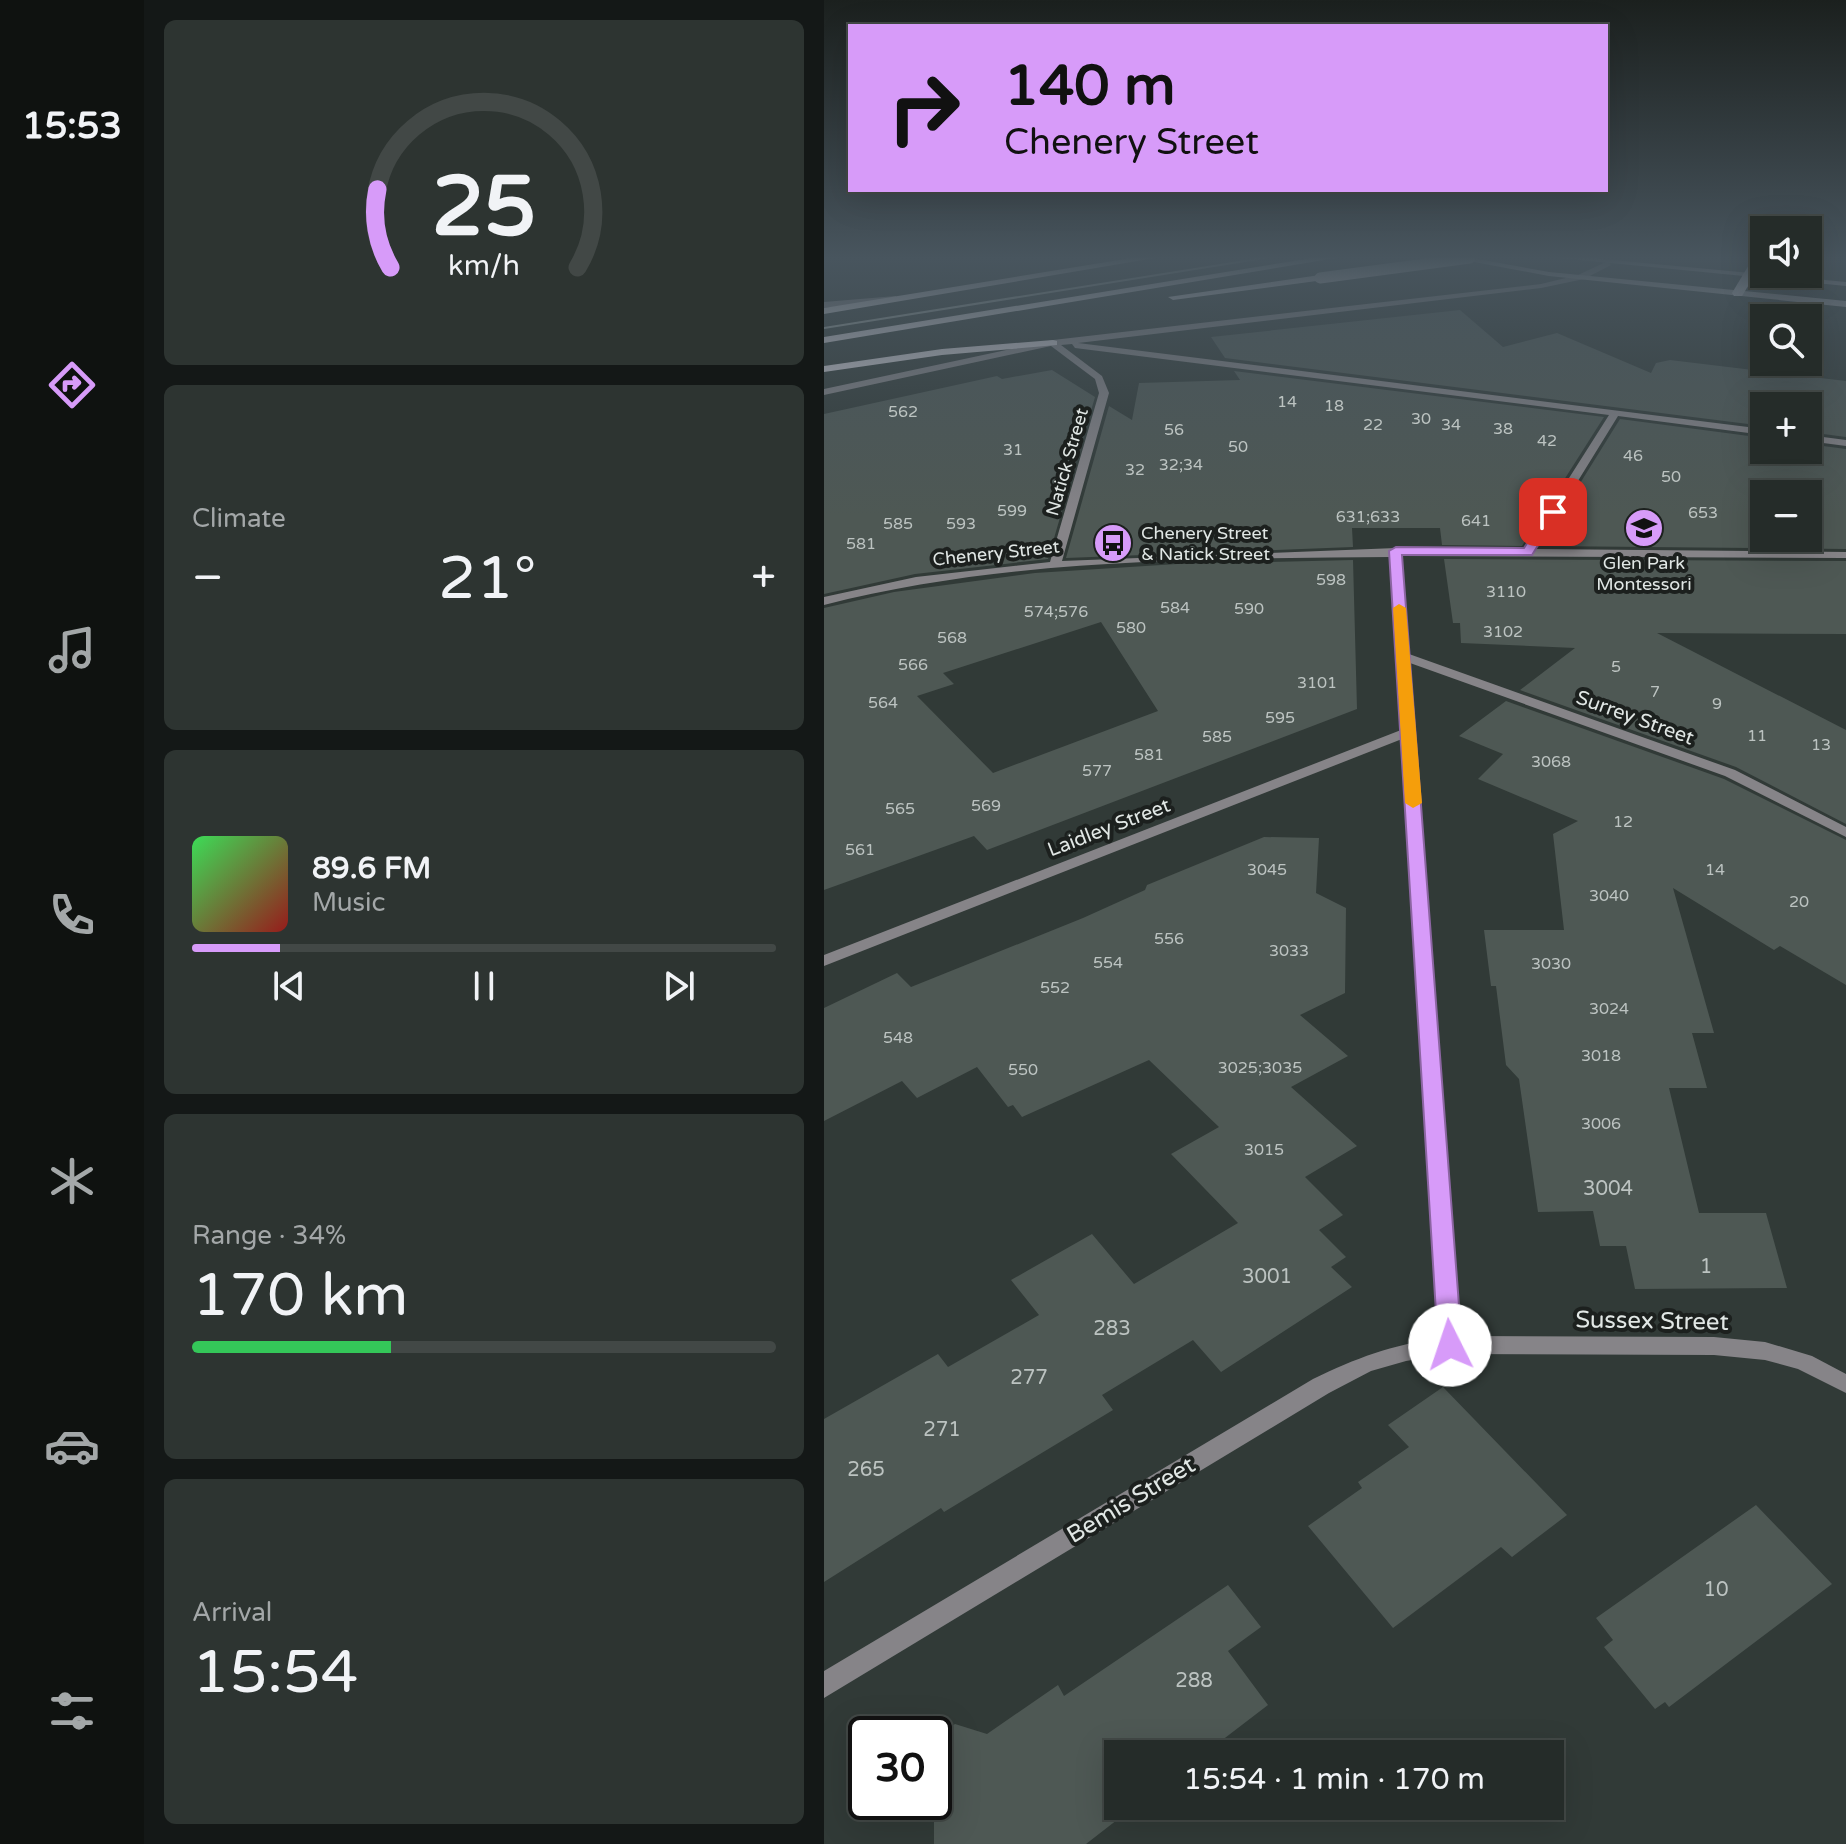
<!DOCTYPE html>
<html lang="en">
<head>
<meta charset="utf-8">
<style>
  body { margin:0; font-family:"Varela Round",sans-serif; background:#2d3431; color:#f1f3f6; height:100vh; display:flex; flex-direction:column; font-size:30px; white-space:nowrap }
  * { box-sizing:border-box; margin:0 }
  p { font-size:26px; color:#a3a7a8 }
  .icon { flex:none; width:44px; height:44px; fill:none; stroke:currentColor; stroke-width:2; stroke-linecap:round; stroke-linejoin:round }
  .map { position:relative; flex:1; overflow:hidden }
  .sheet { display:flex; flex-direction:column; gap:20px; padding:20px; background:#141817; width:680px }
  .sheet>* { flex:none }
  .hud { position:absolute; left:24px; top:24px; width:760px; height:168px; border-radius:0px; box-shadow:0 8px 32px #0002,0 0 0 2px #424846; background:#d79bf9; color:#111; overflow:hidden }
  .buttons { position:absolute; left:926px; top:216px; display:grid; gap:16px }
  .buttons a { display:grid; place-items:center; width:72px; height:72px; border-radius:0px; background:#252c29; box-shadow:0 8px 32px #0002,0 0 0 2px #424846; font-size:40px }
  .speed { position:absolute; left:24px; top:1716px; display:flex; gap:16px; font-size:40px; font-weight:700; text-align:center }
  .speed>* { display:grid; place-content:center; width:104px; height:104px; border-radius:50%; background:#252c29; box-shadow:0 8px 32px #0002,0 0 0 2px #424846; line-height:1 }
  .speed .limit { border:4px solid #111; border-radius:12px; background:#fff; color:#111 }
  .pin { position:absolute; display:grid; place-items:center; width:68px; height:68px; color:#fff; margin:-34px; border-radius:16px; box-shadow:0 4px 12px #0006 }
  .me { position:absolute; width:88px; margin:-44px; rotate:356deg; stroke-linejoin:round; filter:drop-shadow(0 0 6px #0008) }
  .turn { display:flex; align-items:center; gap:28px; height:168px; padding:0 24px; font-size:36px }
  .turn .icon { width:104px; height:104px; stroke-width:2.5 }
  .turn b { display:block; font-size:56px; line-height:68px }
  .big { font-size:60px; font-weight:600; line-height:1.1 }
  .sheet .card { flex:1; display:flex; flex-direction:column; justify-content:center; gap:12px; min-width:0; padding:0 28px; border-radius:12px; background:#2d3431 }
  .sheet .dial { align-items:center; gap:0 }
  .dial svg { height:208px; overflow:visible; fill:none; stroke:#424846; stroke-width:7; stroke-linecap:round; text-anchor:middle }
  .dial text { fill:#f1f3f6; stroke:none }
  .song { display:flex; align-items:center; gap:24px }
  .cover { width:96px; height:96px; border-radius:12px; background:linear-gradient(135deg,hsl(130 70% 55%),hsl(0 70% 35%)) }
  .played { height:8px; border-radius:4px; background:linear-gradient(90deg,#d79bf9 15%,#424846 15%) }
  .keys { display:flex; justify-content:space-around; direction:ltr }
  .heat { display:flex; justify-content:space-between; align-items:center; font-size:44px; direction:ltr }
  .charge { height:12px; border-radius:6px; background:linear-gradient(90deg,#34c759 34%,#424846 0) }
  .trip { position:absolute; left:280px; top:1740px; width:460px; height:80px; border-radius:0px; background:#252c29; box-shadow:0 8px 32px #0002,0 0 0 2px #424846; font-weight:600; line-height:80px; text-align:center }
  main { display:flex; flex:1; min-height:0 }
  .tab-bar { display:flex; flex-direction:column; width:144px; justify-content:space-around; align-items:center; background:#0f1210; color:#a3a7a8 }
  .tab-bar .icon { width:56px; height:56px }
  .tab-bar .on { color:#d79bf9 }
  .tab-bar b { font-size:36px; color:#f1f3f6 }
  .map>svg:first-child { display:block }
  .building { fill:#4e5854; fill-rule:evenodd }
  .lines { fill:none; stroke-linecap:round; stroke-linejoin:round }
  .minor { fill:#868488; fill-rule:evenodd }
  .secondary { fill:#b3b0b5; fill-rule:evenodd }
  .primary { fill:#d5d1d8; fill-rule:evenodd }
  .motorway { fill:#f4eff8; fill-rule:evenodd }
  .tram { stroke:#9ba3a0; stroke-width:2 }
  .primary-bridge { stroke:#d5d1d8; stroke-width:11 }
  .route { fill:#d79bf9; stroke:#8c65a2; stroke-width:2 }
  .slow { fill:#f59e0b }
  .labels { text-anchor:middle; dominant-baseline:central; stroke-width:8; stroke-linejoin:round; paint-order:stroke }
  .number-label { font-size:16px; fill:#bcc3c1 }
  .far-street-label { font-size:18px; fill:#e1e7e5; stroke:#1c201e }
  .far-poi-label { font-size:18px; fill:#e1e7e5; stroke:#1c201e; text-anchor:start }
  .street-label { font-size:20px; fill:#e1e7e5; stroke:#1c201e }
  .near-number-label { font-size:20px; fill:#bcc3c1 }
  .near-street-label { font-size:24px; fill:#e1e7e5; stroke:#1c201e }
</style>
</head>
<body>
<main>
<nav class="tab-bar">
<b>15:53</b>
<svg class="icon on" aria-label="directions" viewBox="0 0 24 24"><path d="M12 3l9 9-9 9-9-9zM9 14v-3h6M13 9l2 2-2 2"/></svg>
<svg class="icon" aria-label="music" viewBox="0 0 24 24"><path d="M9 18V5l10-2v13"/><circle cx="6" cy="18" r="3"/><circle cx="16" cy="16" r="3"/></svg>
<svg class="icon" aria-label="phone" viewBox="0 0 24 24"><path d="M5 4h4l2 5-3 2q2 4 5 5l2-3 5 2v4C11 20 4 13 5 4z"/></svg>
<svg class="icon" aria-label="climate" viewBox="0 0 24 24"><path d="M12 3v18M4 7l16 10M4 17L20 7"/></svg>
<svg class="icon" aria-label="car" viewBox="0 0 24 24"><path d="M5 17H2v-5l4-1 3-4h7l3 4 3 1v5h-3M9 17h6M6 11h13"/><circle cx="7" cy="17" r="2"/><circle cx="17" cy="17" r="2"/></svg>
<svg class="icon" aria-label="filters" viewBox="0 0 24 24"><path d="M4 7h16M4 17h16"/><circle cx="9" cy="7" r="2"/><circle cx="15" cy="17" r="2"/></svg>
</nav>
<section class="sheet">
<div class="card dial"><svg viewBox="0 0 100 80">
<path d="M14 69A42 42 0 1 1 86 69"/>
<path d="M14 69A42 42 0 0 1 9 39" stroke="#d79bf9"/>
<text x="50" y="56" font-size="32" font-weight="700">25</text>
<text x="50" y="72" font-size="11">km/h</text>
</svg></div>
<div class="card"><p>Climate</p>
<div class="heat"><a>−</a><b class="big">21°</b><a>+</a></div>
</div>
<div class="card">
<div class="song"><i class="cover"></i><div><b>89.6 FM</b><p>Music</p></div></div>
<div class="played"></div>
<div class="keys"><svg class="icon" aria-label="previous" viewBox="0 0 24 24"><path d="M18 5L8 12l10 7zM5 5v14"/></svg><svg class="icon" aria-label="pause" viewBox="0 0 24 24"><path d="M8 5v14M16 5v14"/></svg><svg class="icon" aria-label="next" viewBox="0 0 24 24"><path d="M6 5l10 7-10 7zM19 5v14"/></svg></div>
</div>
<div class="card"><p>Range · 34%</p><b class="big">170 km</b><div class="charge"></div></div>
<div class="card"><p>Arrival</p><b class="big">15:54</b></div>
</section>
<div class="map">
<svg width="1022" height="1844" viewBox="0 0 1022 1844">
  <rect width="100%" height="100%" fill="#313a37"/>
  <path class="building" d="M 636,310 L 679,347 L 733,333 L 827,373 L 832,363 L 846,360 L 1022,381 L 1022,437 L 984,432 L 984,406 L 940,406 L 940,426 L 401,358 L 387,337 Z
    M 228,370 L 271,397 L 224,559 L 91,574 L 0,594 L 0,414 L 173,376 L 178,379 Z
    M 410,371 L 780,417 L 698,546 L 618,545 L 616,528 L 528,528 L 529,547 L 242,558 L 285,406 L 308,420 L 315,383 L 416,380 Z
    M 796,419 L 940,438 L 940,450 L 984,450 L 984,444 L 1022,449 L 1022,549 L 717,546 ZM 940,494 L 984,494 L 984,538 L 940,538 Z
    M 620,559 L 1022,561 L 1022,634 L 833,633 L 1022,730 L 1022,824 L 912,767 L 696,690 L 751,648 L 637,643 L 636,623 L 629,623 Z
    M 529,560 L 533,709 L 163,850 L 150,836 L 0,890 L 0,608 L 70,592 L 211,573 L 353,564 ZM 277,622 L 334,711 L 169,773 L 93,696 L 130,684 L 119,673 Z
    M 682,701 L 900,779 L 1022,840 L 1022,985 L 956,946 L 950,950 L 849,888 L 890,1033 L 868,1033 L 883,1088 L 845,1088 L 875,1213 L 942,1213 L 963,1288 L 811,1289 L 802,1246 L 776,1246 L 769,1211 L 714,1212 L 695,1079 L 682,1065 L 672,986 L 667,986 L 660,930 L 740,930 L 729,834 L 754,821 L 654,779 L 679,754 L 635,736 Z
    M 440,837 L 495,838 L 492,893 L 522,908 L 521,993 L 476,1015 L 524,1056 L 467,1087 L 533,1146 L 481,1177 L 519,1215 L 495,1230 L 522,1257 L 507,1267 L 528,1287 L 397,1372 L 369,1340 L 278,1395 L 289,1410 L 120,1512 L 117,1508 L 0,1582 L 0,1419 L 114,1354 L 124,1367 L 215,1315 L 187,1280 L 268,1234 L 310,1284 L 414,1223 L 347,1154 L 395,1127 L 325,1060 L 198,1117 L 189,1105 L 184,1107 L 153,1067 L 93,1098 L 78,1081 L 0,1121 L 0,1008 L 73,973 L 87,987 L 259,918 L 321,890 L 323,885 Z
    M 619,1387 L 743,1515 L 688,1557 L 677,1547 L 569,1628 L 484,1526 L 538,1488 L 534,1482 L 585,1447 L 564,1425 Z
    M 932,1505 L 1008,1584 L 845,1707 L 841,1702 L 831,1709 L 780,1647 L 789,1640 L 772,1618 Z
    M 404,1585 L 437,1627 L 404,1651 L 444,1705 L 380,1754 L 294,1754 L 294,1806 L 311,1806 L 262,1844 L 110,1844 L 110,1738 L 131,1724 L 163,1734 L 234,1685 L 240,1696 Z"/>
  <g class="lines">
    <path class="minor" d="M 784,261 L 787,265 L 760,279 L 717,288 L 254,343 L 940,429 L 940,435 L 794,416 L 712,549 L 1022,552 L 1022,558 L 578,556 L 585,654 L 911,770 L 1022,827 L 1022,837 L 901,776 L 586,663 L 636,1336 L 890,1337 L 941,1342 L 988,1356 L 1022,1374 L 1022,1393 L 974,1369 L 941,1360 L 890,1355 L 626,1354 L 582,1361 L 547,1371 L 505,1393 L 0,1698 L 0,1671 L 489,1379 C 532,1358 568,1345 615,1338 L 578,739 L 0,966 L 0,955 L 577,730 L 567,557 C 378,559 184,558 0,605 L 0,597 L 92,577 L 226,562 L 275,393 L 271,379 L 227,346 L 0,395 L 0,389 L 229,340 L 717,284 L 754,275 ZM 248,344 L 251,348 L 785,415 L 700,549 L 572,548 L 238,561 L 285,393 L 278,376 L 237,345 Z
      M 72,296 L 72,300 L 69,301 L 0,308 L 0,302 Z
      M 984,435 L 1022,440 L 1022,446 L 984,441 Z"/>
    <path class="secondary" d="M 629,258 L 648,258 L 725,272 L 1022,301 L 1022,307 L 725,276 Z
      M 735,258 L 767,258 L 1022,282 L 1022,286 Z"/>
    <path class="primary" d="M 307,258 L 331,258 L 0,314 L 0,308 Z
      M 488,258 L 512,258 L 0,343 L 0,337 Z
      M 496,275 L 501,278 L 500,280 L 349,300 L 344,297 Z
      M 229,340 L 233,341 L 233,345 L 118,355 L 0,372 L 0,366 L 118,349 Z"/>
    <path class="motorway" d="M 929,258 L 940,260 L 918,296 L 910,296 L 908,293 Z"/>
    <path class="tram" d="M 0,328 L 440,258"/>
    <path class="primary-bridge" d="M 496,278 L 646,258"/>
  </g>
  <linearGradient id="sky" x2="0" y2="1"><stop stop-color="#1b201e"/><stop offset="0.5" stop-color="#48555e"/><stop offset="1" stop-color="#48555e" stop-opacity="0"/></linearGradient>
  <rect width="1022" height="516" fill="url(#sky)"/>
  <path class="route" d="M 729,509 L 735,512 L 708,555 L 578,555 L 638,1345 L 635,1352 L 626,1355 L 618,1352 L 614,1345 L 565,551 L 572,547 L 700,548 L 724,510 Z"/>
  <path class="slow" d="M 575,604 L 582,608 L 598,803 L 589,808 L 581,803 L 569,608 Z"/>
  <defs>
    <symbol id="school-disc" viewBox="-11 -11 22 22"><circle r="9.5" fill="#d79bf9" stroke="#1c201e"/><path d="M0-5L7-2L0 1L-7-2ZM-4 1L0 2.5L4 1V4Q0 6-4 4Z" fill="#111"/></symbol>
    <symbol id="bus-disc" viewBox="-11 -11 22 22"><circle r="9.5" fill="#d79bf9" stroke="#1c201e"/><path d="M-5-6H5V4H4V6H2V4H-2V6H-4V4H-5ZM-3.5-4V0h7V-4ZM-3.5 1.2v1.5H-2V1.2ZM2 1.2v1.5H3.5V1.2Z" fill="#111"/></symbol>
  </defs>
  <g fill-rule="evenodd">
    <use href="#school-disc" x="798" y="506" width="44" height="44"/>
    <use href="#bus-disc" x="267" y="521" width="44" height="44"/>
  </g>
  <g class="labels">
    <g class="number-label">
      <text x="463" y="402">14</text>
      <text x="510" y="406">18</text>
      <text x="79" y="412">562</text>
      <text x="597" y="419">30</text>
      <text x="549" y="425">22</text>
      <text x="627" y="425">34</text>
      <text x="679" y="429">38</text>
      <text x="350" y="430">56</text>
      <text x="723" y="441">42</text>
      <text x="414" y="447">50</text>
      <text x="189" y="450">31</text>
      <text x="809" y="456">46</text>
      <text x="357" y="465">32;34</text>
      <text x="311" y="470">32</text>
      <text x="847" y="477">50</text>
      <text x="188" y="511">599</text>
      <text x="879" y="513">653</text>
      <text x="544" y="517">631;633</text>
      <text x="652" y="521">641</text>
      <text x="74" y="524">585</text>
      <text x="137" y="524">593</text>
      <text x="37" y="544">581</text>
      <text x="507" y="580">598</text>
      <text x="682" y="592">3110</text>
      <text x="351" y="608">584</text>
      <text x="425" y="609">590</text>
      <text x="232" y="612">574;576</text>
      <text x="307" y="628">580</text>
      <text x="679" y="632">3102</text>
      <text x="128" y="638">568</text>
      <text x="89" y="665">566</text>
      <text x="792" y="667">5</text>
      <text x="493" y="683">3101</text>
      <text x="831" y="692">7</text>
      <text x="59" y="703">564</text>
      <text x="893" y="704">9</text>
      <text x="456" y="718">595</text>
      <text x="933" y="736">11</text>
      <text x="393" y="737">585</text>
      <text x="997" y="745">13</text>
      <text x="325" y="755">581</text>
      <text x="727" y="762">3068</text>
      <text x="273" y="771">577</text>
      <text x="162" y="806">569</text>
      <text x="76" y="809">565</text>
      <text x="799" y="822">12</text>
      <text x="36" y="850">561</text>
      <text x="443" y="870">3045</text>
      <text x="891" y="870">14</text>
      <text x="785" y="896">3040</text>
      <text x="975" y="902">20</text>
      <text x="345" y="939">556</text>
      <text x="465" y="951">3033</text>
      <text x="284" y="963">554</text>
      <text x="727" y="964">3030</text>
      <text x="231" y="988">552</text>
      <text x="785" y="1009">3024</text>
      <text x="74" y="1038">548</text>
      <text x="777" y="1056">3018</text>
      <text x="436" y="1068">3025;3035</text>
      <text x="199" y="1070">550</text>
      <text x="777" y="1124">3006</text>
      <text x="440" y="1150">3015</text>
    </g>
    <g class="far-street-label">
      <text transform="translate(243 462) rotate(-74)">Natick Street</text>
      <text transform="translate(172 553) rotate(-6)">Chenery Street</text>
    </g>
    <g class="far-poi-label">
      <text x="317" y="533">Chenery Street<tspan x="317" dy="21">&amp; Natick Street</tspan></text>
      <text x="820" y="563" text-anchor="middle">Glen Park<tspan x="820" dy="21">Montessori</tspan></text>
    </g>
    <g class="street-label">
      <text transform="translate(811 718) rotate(20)">Surrey Street</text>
      <text transform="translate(285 828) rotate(-21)">Laidley Street</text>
    </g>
    <g class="near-number-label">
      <text x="784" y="1189">3004</text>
      <text x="882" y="1267">1</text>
      <text x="443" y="1277">3001</text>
      <text x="288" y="1329">283</text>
      <text x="205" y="1378">277</text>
      <text x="118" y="1430">271</text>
      <text x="42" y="1470">265</text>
      <text x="892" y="1590">10</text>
      <text x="370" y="1681">288</text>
    </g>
    <g class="near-street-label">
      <text transform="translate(828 1321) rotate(1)">Sussex Street</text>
      <text transform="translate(307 1500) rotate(-31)">Bemis Street</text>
    </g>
  </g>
</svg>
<div class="buttons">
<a><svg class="icon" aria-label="sound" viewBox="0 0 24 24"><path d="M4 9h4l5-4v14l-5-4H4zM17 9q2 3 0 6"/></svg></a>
<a><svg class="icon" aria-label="search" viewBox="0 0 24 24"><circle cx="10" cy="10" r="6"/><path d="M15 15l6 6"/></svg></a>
<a>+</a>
<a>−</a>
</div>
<div class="speed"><div class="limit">30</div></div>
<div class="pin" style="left:729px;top:512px;background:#d93025"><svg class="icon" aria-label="arrive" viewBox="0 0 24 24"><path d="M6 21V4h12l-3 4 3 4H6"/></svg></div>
<svg class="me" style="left:626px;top:1345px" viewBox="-20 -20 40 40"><circle r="19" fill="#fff"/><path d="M0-13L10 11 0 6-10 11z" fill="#d79bf9"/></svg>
<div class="trip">15:54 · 1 min · 170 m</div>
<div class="hud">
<div class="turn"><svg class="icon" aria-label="right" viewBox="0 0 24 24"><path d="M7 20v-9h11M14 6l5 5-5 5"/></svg><div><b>140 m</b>Chenery Street</div></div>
</div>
</div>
</main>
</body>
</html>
